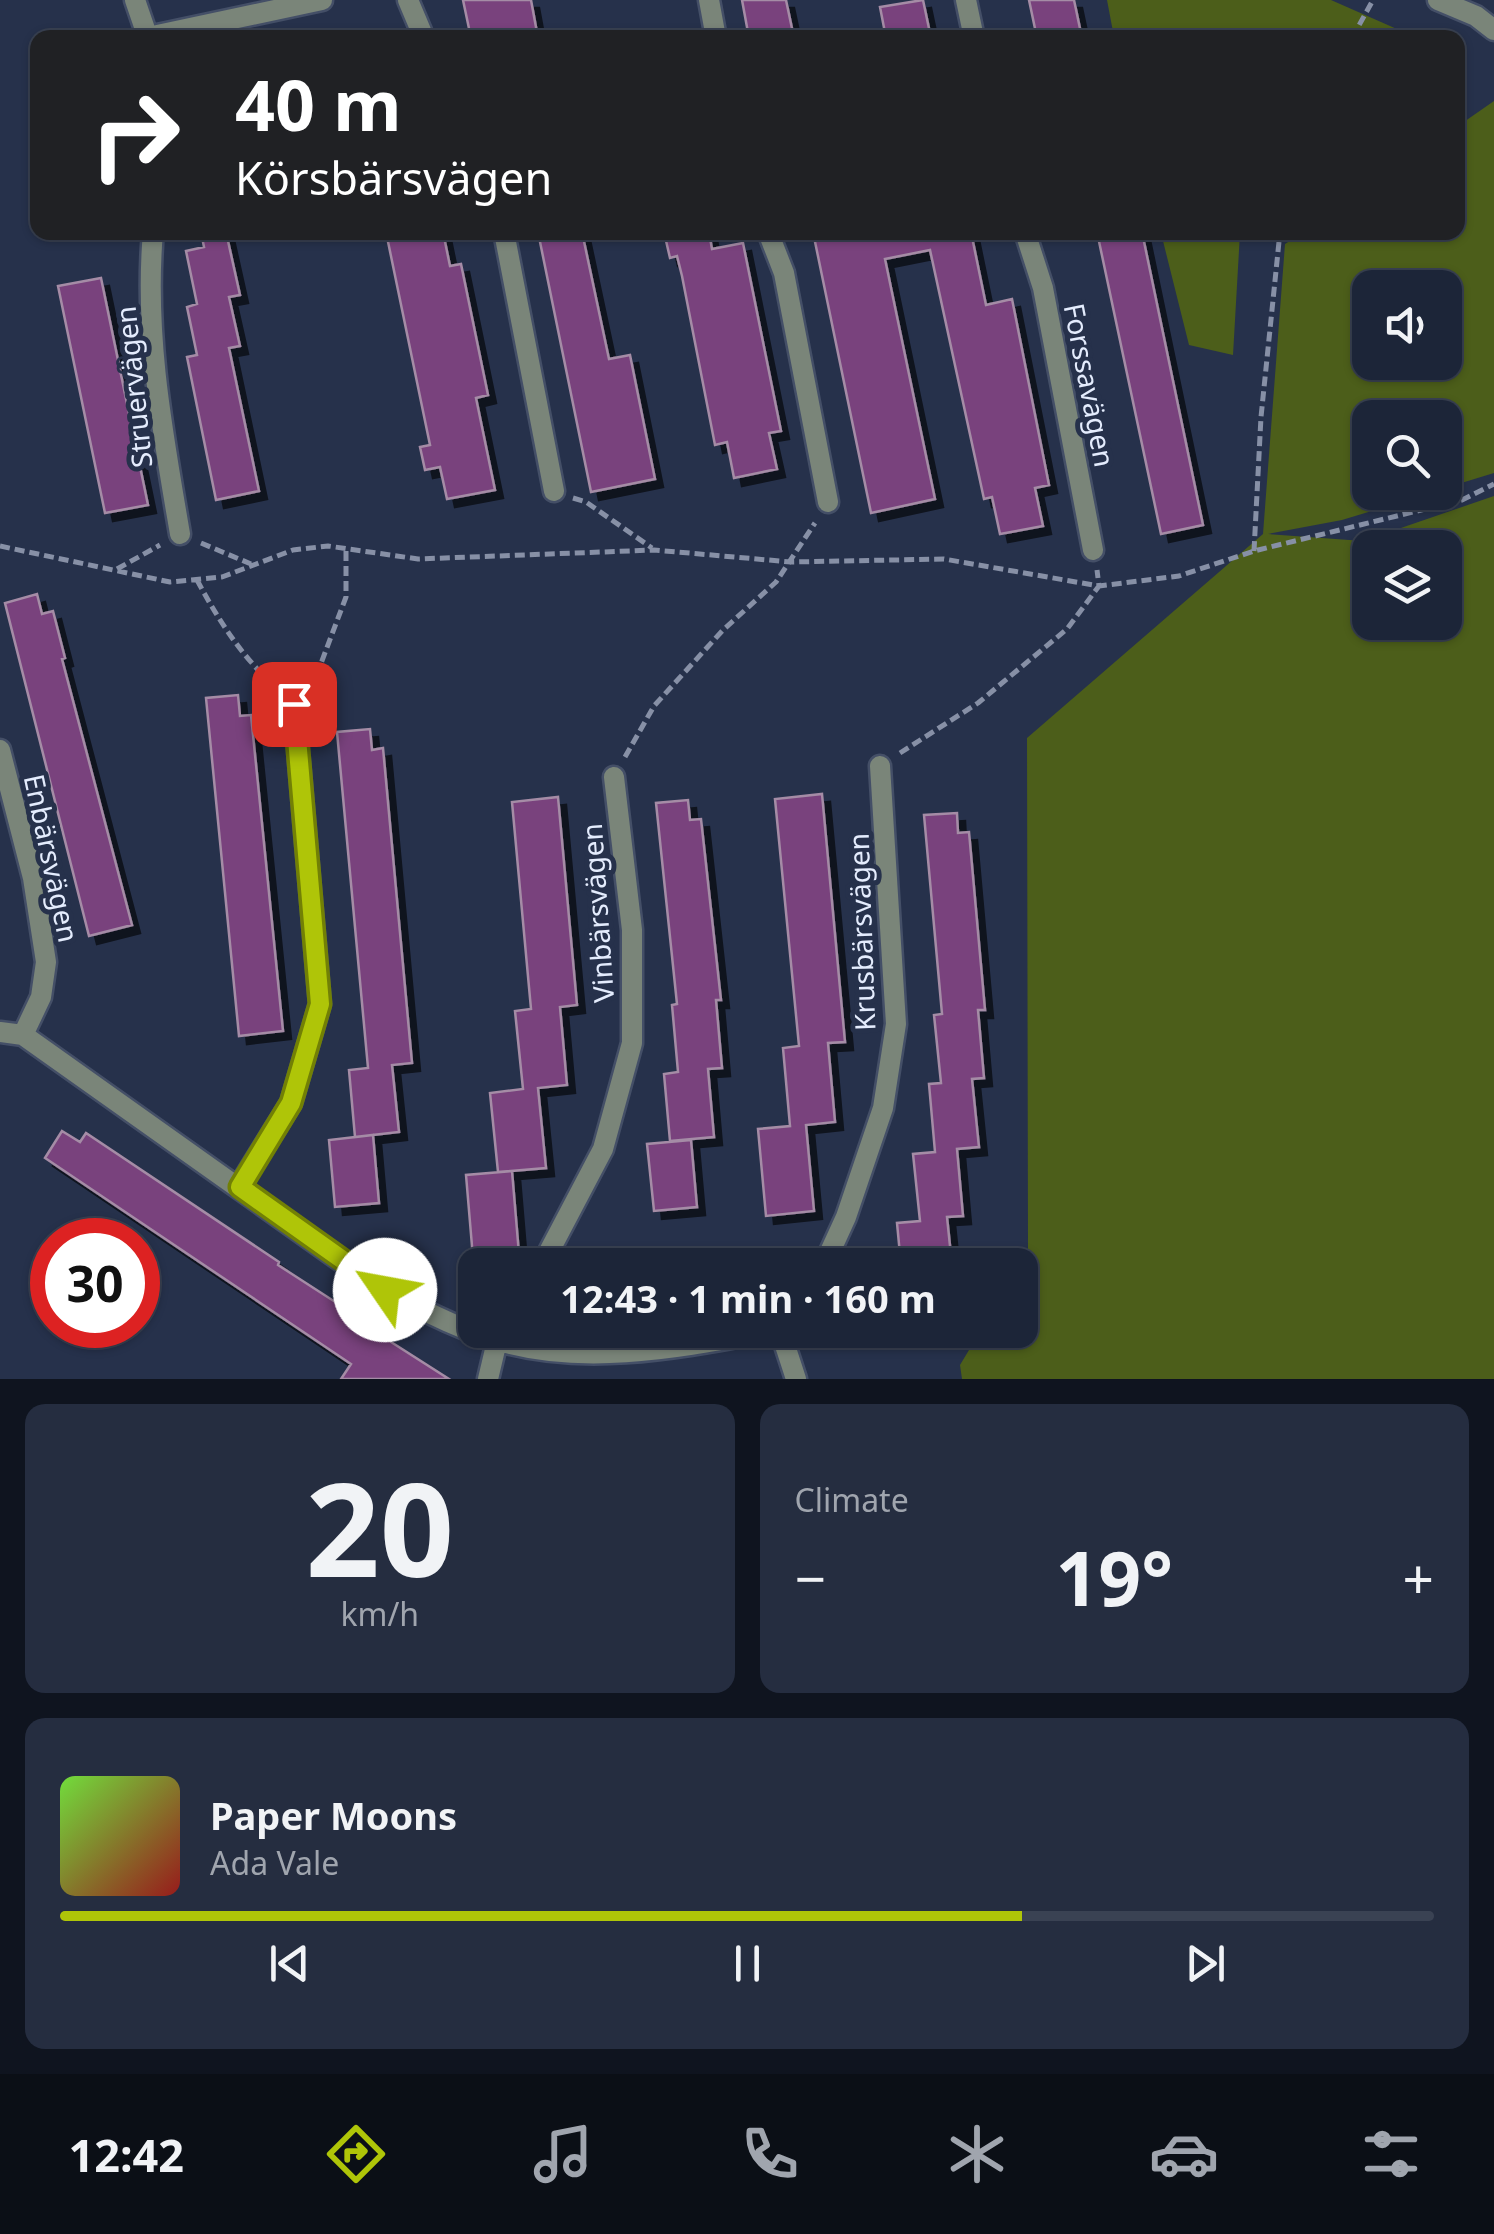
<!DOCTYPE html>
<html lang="en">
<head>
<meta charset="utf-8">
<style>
  body { margin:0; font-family:"Noto Sans",sans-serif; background:#252d40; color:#f1f3f6; height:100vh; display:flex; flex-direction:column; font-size:38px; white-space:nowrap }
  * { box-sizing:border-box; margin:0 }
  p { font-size:32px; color:#a0a5ae }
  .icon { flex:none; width:55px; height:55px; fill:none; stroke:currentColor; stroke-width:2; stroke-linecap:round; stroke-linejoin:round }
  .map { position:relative; height:1379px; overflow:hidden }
  .panel { display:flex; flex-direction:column; gap:25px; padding:25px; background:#0f141f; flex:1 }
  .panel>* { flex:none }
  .hud { position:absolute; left:30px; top:30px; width:1435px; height:210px; border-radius:20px; box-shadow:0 2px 8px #0004,0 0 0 2px #3a4253; background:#202124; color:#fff; overflow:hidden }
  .tools { position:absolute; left:1352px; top:270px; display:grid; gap:20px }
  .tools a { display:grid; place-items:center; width:110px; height:110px; border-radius:20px; background:#1c2538; box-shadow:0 2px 8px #0004,0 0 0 2px #3a4253; font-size:50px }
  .speed { position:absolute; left:30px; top:1218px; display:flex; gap:20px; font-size:50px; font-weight:700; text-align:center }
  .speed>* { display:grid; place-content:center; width:130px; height:130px; border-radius:50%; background:#1c2538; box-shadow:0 2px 8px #0004,0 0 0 2px #3a4253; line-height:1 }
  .speed .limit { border:15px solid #d22; background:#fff; color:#111 }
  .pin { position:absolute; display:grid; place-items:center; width:85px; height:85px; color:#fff; margin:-42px; border-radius:20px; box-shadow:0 5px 15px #0006 }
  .me { position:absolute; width:110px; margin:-55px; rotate:303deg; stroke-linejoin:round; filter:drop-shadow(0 0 8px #0008) }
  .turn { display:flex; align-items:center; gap:35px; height:210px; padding:0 40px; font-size:45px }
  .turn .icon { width:130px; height:130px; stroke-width:2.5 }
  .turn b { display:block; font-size:70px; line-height:85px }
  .big { font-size:75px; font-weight:700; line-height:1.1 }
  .panel .tile { flex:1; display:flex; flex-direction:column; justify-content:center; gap:15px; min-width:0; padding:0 35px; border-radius:20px; background:#252d40 }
  .panel .dial { align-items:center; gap:0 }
  .dial b { font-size:130px; line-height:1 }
  .song { display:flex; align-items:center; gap:30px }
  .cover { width:120px; height:120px; border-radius:15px; background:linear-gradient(135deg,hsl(100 70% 55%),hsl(0 70% 35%)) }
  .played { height:10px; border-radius:5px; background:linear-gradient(90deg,#afc508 70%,#3a4253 70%) }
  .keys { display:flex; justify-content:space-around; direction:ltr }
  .heat { display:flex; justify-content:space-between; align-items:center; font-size:55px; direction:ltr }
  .panel .tiles { flex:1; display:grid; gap:25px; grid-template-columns:1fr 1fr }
  .tile:last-child { grid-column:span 2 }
  .trip { position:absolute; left:458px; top:1248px; width:580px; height:100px; border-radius:20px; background:#1c2538; box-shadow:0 2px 8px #0004,0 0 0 2px #3a4253; font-weight:700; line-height:100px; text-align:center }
  .tabs { display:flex; height:160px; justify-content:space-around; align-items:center; background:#0b0f16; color:#a0a5ae }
  .tabs .icon { width:70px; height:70px }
  .tabs .active { color:#afc508 }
  .tabs b { font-size:45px; color:#f1f3f6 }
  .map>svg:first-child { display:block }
  .green { fill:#4c5e1a; fill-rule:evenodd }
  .building { fill:#79437d; stroke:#a58ca6; stroke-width:2.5; filter:url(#shadow) }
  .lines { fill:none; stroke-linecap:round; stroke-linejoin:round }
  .minor-casing { stroke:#444f67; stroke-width:25 }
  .path { stroke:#8790a6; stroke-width:5; stroke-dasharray:10 5; stroke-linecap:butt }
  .minor { stroke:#7a8579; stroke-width:20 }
  .route-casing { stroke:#728005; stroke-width:25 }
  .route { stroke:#afc508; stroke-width:18 }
  .labels { text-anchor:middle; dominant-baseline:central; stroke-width:10; stroke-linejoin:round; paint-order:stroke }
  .street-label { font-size:28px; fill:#e4ecfd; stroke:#26314b }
</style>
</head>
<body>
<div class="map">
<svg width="1494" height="1379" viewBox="0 0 1494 1379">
  <defs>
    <filter id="shadow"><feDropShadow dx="8" dy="8" stdDeviation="0" flood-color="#0009"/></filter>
  </defs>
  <rect width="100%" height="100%" fill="#26314b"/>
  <path class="green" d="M 1107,0 L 1331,0 L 1415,37 L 1114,37 Z
    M 1494,101 L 1494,473 L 1445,488 L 1445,418 L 1370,418 L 1370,492 L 1431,493 L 1342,520 L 1268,534 L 1363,541 L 1494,496 L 1494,1379 L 962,1379 L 960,1365 L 981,1330 L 1020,1330 L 1019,1265 L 1028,1249 L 1027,738 L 1263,534 L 1285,244 L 1302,233 L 1458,232 L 1458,126 ZM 1370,288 L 1445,288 L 1445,362 L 1370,362 ZM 1370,548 L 1445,548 L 1445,622 L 1370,622 Z
    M 1161,233 L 1240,233 L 1233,355 L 1189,345 Z"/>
  <path class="building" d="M 463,0 L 531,0 L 538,38 L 471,38 Z
    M 742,0 L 786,0 L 794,38 L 749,38 Z
    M 923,0 L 931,38 L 886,38 L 880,7 Z
    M 1029,0 L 1074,0 L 1082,38 L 1037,38 Z
    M 201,232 L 226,232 L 240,295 L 229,297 L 240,346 L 229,348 L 259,491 L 216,500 L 187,357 L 197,355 L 187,307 L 197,304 L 186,251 L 204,247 Z
    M 386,232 L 443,232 L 450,266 L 461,264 L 488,395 L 476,398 L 495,490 L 447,499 L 440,467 L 425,470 L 420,447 L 430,445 Z
    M 538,232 L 582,232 L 609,359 L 630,355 L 655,479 L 591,492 Z
    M 664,232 L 709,232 L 712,249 L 743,243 L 781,431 L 769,433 L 777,469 L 734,478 L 727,442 L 715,445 L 682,276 L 677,256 L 670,258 Z
    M 813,232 L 971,232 L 986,305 L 1012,299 L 1049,485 L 1035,488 L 1043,526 L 1000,534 L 992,497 L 984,499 L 930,250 L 885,259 L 935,499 L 871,513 Z
    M 1097,232 L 1142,232 L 1203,525 L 1161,534 Z
    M 101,278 L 148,505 L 105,513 L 58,286 Z
    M 37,594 L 42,614 L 53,611 L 65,658 L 62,659 L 132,925 L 89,936 L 5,603 Z
    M 238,695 L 240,716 L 251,715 L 283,1031 L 239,1036 L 206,698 Z
    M 370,729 L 372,750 L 383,748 L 412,1063 L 392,1065 L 399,1132 L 355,1137 L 349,1070 L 368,1068 L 337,732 Z
    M 822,794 L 845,1042 L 828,1043 L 835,1122 L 806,1125 L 814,1211 L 766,1216 L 758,1129 L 790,1126 L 783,1048 L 799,1046 L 775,799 Z
    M 558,797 L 577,1005 L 560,1007 L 567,1085 L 538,1088 L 546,1168 L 498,1172 L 490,1093 L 523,1089 L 515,1011 L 531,1009 L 512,802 Z
    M 688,800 L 690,820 L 701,819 L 721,1000 L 716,1000 L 722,1068 L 708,1069 L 714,1137 L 670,1141 L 664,1074 L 678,1072 L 672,1005 L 677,1004 L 656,803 Z
    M 957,813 L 958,833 L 969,832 L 985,1010 L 978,1010 L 984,1078 L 972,1079 L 979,1147 L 957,1149 L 963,1216 L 947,1217 L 952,1265 L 901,1265 L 897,1223 L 920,1221 L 913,1154 L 935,1152 L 929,1084 L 941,1083 L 934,1015 L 942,1014 L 924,815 Z
    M 62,1131 L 80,1142 L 86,1133 L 279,1262 L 278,1265 L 357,1316 L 355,1319 L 449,1379 L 341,1379 L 351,1364 L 45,1158 Z
    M 373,1135 L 379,1203 L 335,1207 L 329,1140 Z
    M 691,1140 L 697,1207 L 654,1211 L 647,1144 Z
    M 512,1171 L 519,1254 L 473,1258 L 466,1175 Z"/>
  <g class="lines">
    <defs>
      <path id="minor" d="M 135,0 L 148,38
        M 408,0 L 424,38
        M 709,0 L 716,38
        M 966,0 L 974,38
        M 1438,0 L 1476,16 L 1494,30
        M 148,37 L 322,0
        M 153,232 C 144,335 163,434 180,534
        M 504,232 L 554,491
        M 768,232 L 784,273 L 828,502
        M 1025,232 L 1043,288 L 1093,550
        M 0,750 L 33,878 L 46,962 L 41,997 L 23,1035
        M 0,1032 L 23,1035 L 358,1273 C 401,1300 447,1325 496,1340 C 586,1368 687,1346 777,1330
        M 239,1187 L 291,1103 L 320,1004 L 294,704
        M 542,1265 L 603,1149 L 632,1043 L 632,930 L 614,777
        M 824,1265 L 846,1217 L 883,1108 L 896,1024 L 880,766
        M 780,1330 L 796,1379
        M 488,1379 L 497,1341 L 504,1330"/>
    </defs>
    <use href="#minor" class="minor-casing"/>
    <path class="path" d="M 1352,38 L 1373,0
      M 573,498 L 586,502 L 652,548
      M 201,543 L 251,564
      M 0,546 L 170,582 L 222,577 L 293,550 L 328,546 L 418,559 L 654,550 L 791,562 L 944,559 L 1099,586 L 1179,576 L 1254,551 L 1462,500 L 1494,484
      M 1254,551 L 1261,417 L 1280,232
      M 117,569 L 160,545
      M 197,580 C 219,621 243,659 279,690
      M 306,687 L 320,666 L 346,597 L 346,549
      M 900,753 L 978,703 L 1067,629 L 1099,586 L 1097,570
      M 625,757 L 654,706 L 723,630 L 776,582 L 815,523"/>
    <use href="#minor" class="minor"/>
  </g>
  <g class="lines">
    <defs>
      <path id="route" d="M 294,704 L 320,1004 L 291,1103 L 240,1187 L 385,1290"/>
    </defs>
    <use href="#route" class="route-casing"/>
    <use href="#route" class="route"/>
  </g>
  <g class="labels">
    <g class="street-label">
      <text transform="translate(1090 385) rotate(79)">Forssavägen</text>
      <text transform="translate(133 387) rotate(-96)">Struervägen</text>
      <text transform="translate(52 858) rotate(78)">Enbärsvägen</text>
      <text transform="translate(597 913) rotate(-94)">Vinbärsvägen</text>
      <text transform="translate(861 932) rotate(-92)">Krusbärsvägen</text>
    </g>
  </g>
</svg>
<div class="tools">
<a><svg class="icon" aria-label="sound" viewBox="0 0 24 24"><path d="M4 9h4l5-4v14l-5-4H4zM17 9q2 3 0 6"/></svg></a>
<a><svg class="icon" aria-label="search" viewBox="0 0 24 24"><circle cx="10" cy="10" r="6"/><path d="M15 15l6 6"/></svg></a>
<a><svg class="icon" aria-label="layers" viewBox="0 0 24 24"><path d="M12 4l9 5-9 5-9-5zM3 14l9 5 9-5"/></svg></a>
</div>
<div class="speed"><div class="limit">30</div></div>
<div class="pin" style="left:294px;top:704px;background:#d93025"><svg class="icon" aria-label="arrive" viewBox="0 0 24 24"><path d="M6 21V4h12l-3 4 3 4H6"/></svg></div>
<svg class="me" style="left:385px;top:1290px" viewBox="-20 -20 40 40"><circle r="19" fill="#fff"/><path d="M0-13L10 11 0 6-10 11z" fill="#afc508"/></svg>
<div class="trip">12:43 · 1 min · 160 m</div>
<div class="hud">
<div class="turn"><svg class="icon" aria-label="right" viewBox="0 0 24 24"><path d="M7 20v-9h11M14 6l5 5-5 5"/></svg><div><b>40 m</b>Körsbärsvägen</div></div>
</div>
</div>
<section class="panel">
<div class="tiles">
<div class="tile dial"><b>20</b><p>km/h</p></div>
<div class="tile"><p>Climate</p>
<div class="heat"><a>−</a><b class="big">19°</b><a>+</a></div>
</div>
<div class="tile">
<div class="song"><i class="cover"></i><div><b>Paper Moons</b><p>Ada Vale</p></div></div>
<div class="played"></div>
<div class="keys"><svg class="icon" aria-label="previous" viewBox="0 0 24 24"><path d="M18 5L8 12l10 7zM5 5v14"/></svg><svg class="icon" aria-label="pause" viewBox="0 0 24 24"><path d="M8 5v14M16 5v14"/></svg><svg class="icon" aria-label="next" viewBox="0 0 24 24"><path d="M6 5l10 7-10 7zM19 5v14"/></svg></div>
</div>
</div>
</section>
<nav class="tabs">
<b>12:42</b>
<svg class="icon active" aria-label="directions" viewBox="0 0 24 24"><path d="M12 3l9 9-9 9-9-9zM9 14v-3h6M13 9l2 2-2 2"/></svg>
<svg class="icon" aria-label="music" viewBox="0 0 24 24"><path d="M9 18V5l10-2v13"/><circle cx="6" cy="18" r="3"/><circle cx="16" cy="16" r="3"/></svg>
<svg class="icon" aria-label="phone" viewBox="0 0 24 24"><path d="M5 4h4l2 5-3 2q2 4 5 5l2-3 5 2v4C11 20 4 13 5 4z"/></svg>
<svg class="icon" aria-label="climate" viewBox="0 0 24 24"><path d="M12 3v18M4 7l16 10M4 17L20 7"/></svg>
<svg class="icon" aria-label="car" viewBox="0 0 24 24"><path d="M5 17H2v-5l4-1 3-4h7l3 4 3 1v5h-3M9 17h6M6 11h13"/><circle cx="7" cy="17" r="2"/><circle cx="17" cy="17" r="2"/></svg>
<svg class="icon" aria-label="filters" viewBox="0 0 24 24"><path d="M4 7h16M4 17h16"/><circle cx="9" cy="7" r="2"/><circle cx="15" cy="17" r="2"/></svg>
</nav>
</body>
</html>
